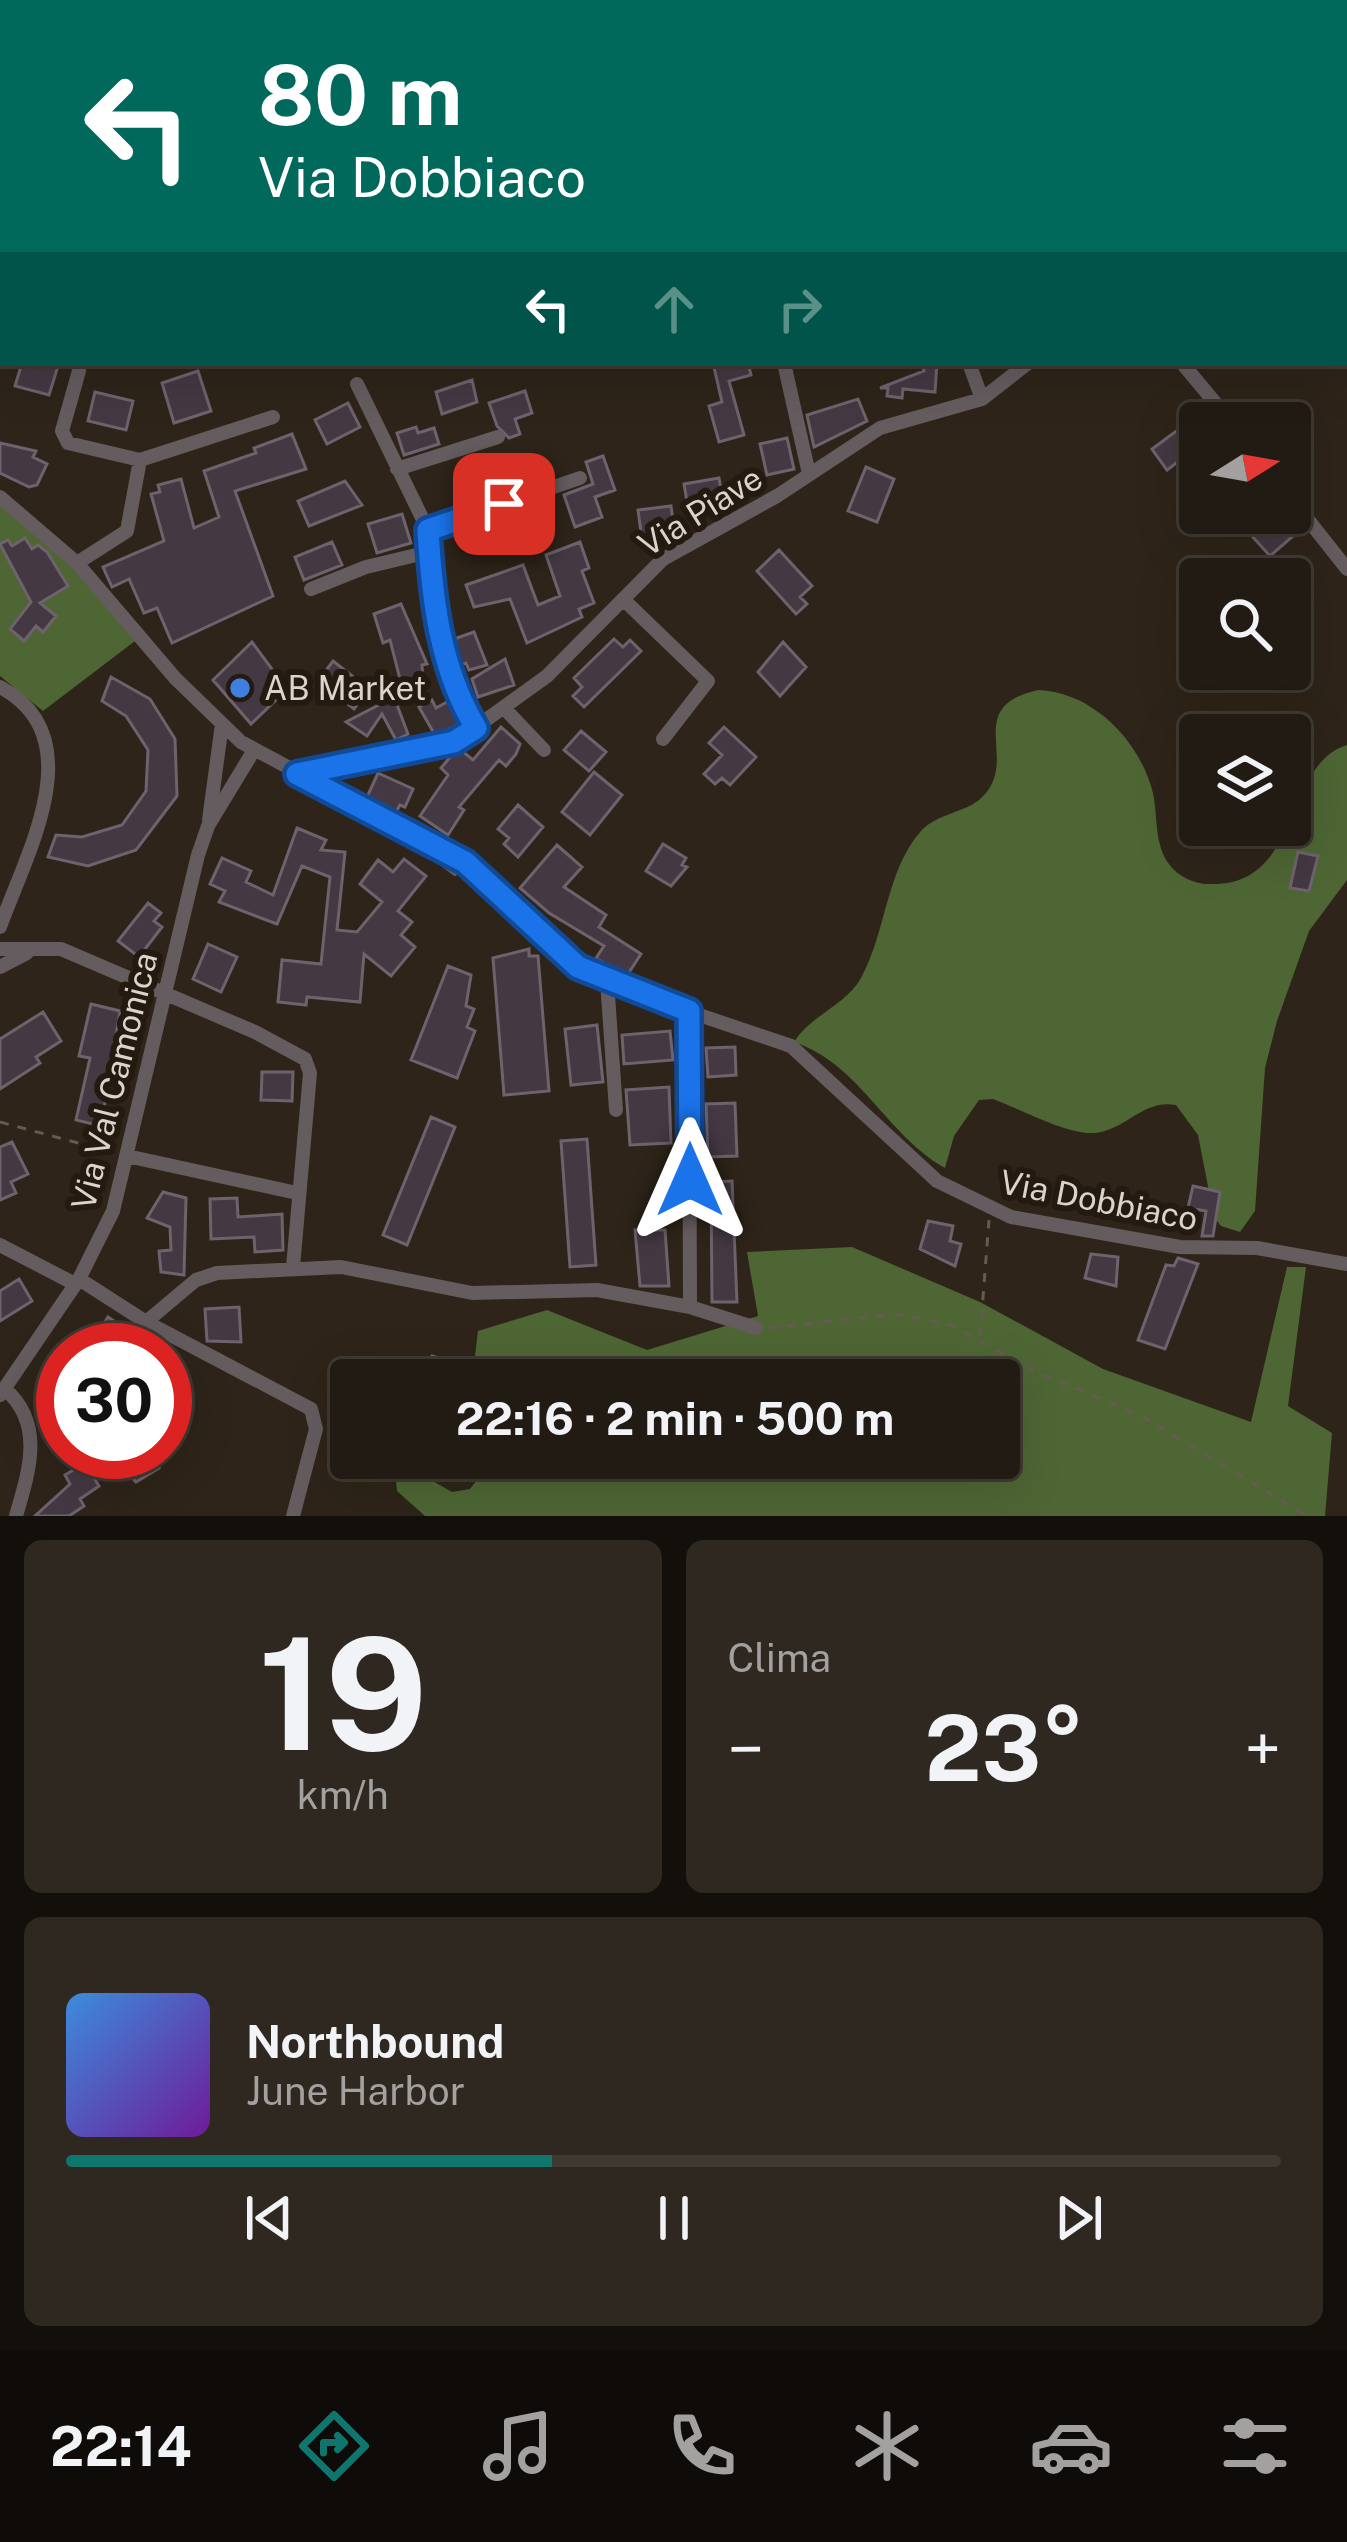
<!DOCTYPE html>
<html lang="it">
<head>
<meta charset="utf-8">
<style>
  body { margin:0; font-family:"Public Sans",sans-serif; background:#2e2821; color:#f1f3f6; height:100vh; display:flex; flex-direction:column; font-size:45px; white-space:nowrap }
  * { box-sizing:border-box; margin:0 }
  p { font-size:39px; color:#a2a1a0 }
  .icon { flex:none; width:66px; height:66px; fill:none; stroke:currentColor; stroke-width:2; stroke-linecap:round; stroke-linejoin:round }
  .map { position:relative; height:1516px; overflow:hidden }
  .side { display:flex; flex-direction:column; gap:24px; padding:24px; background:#130f0a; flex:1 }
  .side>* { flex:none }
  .guide { position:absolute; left:0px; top:0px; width:1347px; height:366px; box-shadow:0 12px 48px #0002,0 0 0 3px #3f3933; background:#00695c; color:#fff; overflow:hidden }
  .needle { width:78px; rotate:79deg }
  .tools { position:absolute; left:1179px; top:402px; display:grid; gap:24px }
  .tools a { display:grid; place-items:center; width:132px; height:132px; border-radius:12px; background:#221b13; box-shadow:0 12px 48px #0002,0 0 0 3px #3f3933; font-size:60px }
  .speed { position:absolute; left:36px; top:1323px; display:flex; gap:24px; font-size:60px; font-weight:700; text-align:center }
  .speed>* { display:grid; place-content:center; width:156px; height:156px; border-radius:50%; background:#221b13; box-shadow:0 12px 48px #0002,0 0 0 3px #3f3933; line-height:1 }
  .speed .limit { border:18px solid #d22; background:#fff; color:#111 }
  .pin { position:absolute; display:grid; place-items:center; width:102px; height:102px; color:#fff; margin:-51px; border-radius:24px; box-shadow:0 6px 18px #0006 }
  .me { position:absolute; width:132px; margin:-66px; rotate:0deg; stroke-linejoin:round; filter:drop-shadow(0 0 9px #0008) }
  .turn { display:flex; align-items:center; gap:42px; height:252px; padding:0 60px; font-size:54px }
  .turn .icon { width:156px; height:156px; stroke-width:2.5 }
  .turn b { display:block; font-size:84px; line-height:102px }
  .lanes { display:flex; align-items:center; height:114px; padding:0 60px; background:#0003; justify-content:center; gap:60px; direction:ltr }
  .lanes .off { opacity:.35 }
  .big { font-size:90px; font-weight:700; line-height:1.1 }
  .side .tile { flex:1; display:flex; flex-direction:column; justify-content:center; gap:18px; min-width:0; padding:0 42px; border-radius:18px; background:#2e2821 }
  .side .dial { align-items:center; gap:0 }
  .dial b { font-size:156px; line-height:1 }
  .song { display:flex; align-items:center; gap:36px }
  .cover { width:144px; height:144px; border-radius:18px; background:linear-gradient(135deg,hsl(210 70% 55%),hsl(280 70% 35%)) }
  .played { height:12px; border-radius:6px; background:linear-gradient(90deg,#0f766e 40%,#3f3933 40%) }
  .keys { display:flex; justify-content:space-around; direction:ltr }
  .heat { display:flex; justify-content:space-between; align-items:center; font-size:66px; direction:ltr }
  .side .tiles { flex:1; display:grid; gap:24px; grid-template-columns:1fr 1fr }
  .tile:last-child { grid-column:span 2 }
  .trip { position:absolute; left:330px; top:1359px; width:690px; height:120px; border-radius:12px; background:#221b13; box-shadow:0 12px 48px #0002,0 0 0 3px #3f3933; font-weight:700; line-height:120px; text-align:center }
  .tabs { display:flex; height:192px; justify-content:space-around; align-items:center; background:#0e0b08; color:#a2a1a0 }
  .tabs .icon { width:84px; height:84px }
  .tabs .selected { color:#0f766e }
  .tabs b { font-size:54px; color:#f1f3f6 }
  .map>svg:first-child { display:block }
  .forest { fill:#4e6634 }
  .building { fill:#443843; stroke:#6e626d; stroke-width:3 }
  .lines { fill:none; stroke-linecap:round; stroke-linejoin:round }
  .path { stroke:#645b51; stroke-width:3; stroke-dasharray:9 9; stroke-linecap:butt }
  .lane { stroke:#645c5f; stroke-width:6 }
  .street { stroke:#645c5f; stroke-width:14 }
  .route-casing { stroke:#114b97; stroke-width:30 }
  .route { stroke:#1a73e8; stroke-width:21 }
  .shop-dot { fill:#3f7fe0; stroke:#241a10; stroke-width:4.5 }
  .labels { text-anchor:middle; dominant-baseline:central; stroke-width:12; stroke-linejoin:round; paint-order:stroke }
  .street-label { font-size:33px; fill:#dbd4cd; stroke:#241a10 }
  .poi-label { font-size:33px; fill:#dbd4cd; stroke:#241a10; text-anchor:start }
</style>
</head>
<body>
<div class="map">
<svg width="1347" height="1516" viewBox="0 0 1347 1516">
  <rect width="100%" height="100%" fill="#2e2419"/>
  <path class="forest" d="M 0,502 L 76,564 L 139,638 L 43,711 L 0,676 Z
    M 1038,690 C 1093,692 1140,741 1153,793 C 1158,816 1154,844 1169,864 C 1177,876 1194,884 1208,884 C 1303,888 1282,765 1347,745 L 1347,880 L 1309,931 L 1277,1021 L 1265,1068 L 1255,1211 L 1240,1232 L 1221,1226 L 1214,1217 L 1198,1135 L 1176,1105 C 1143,1099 1126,1130 1095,1133 C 1066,1135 1021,1109 993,1099 L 979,1100 L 954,1136 L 945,1168 C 886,1135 860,1064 794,1042 C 811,1015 846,1005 861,978 C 886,933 886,870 921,831 C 938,812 970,813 985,794 C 1018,757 963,707 1038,690 Z
    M 852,1247 L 980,1302 L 1103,1369 L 1251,1422 L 1287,1267 L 1306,1267 L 1288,1406 L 1332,1433 L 1325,1516 L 425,1516 L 397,1491 L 395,1473 L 410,1468 L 452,1492 L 470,1489 L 482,1473 L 484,1458 L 999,1458 L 999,1380 L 472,1380 L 478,1331 L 547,1310 L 647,1350 L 758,1316 L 747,1252 Z"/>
  <path class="building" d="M 22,363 L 59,363 L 49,395 L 15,386 Z
    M 713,363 L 748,363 L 751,375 L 729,381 L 744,435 L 719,442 L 709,406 L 722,402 Z
    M 921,363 L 937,363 L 935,392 L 903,389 L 902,398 L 887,396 L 888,388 L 880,388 L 924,371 Z
    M 198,371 L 211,411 L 174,423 L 162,383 Z
    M 472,380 L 477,402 L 442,414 L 436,392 Z
    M 525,391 L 532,413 L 515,419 L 520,434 L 509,438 L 497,426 L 489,403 Z
    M 95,392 L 133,401 L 126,430 L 88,421 Z
    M 858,399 L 867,421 L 814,447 L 807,415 Z
    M 348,403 L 360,427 L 327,444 L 315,420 Z
    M 1206,409 L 1217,423 L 1200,423 L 1200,445 L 1167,470 L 1152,449 Z
    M 416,427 L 418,433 L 434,428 L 439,444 L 404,455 L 397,433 Z
    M 292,434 L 306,469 L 235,491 L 273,596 L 172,643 L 157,608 L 144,613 L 129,579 L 112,587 L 103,567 L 164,541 L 151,494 L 160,492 L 158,485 L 181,479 L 194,528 L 219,517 L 204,471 L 256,453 L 254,448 Z
    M 787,438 L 794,469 L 767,475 L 760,444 Z
    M 0,443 L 36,451 L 33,457 L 47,464 L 37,485 L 29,487 L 0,473 Z
    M 603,456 L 615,490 L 595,497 L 602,517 L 575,527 L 564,495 L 593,484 L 586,462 Z
    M 866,467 L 894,479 L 877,522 L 848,511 Z
    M 719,478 L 724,507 L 689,513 L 684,484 Z
    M 345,481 L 362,505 L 309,526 L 298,501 Z
    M 541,503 L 550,527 L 510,542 L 503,524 L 512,520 L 509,514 Z
    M 671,506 L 675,536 L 642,540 L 638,510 Z
    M 402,514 L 411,543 L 377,553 L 368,524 Z
    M 1264,522 L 1271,530 L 1281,522 L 1293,536 L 1270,556 L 1250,534 Z
    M 25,538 L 32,549 L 38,545 L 47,552 L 68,586 L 40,603 L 56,616 L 43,632 L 36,626 L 24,641 L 10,629 L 31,602 L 0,544 L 8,540 L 12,546 Z
    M 332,542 L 342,565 L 304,580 L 295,557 Z
    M 580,542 L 589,568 L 582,571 L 594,603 L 579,609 L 582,617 L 527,643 L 510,599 L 474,607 L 466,585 L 523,565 L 538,605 L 560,596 L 546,555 Z
    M 779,550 L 812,586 L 800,597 L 807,604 L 796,614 L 757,571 Z
    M 401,604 L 427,664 L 422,665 L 423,682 L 402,687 L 390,640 L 383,643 L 374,614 Z
    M 474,632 L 487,665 L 469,670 L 466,663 L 460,665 L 454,639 Z
    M 614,639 L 623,647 L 630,640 L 641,651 L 584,707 L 573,696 L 582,687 L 574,678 Z
    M 252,642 L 283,684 L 272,694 L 277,699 L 251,724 L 213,680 Z
    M 783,642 L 806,667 L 780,696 L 758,672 Z
    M 505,659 L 514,685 L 478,697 L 472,679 Z
    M 333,661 L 369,689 L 354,709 L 318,681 Z
    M 111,677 L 150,699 L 175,739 L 177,796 L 136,850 L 88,866 L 48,857 L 56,835 L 82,837 L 122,825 L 146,791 L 148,750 L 126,716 L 102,701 Z
    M 394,697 L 408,734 L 396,740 L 382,714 L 367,736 L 346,722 Z
    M 432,700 L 436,708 L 447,702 L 461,724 L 435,735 L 419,707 Z
    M 501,727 L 520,744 L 516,754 L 506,766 L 499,760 L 459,807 L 464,810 L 448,835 L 420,816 L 448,775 L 441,768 L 452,755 L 462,751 L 473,760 Z
    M 724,727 L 756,757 L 730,785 L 722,778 L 715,784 L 704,774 L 722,755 L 709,743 Z
    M 581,731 L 606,752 L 589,771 L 564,750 Z
    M 594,772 L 622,795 L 590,835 L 562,812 Z
    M 378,773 L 413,789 L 405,807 L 400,805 L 396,812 L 367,797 Z
    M 518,805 L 543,827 L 518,857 L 504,844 L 509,838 L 498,829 Z
    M 297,828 L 326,840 L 321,850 L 345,852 L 337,930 L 357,932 L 382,902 L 360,884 L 378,860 L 393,872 L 404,859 L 426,876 L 398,911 L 412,922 L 401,935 L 415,947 L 391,976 L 364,954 L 360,1002 L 307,997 L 306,1005 L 278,1002 L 282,960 L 321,964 L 330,877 L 302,866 L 277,924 L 219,902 L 225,891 L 210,884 L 222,858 L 251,871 L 246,882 L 273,895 Z
    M 663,844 L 686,858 L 682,865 L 687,867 L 671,886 L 646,871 Z
    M 557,845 L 582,867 L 564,887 L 606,915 L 599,927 L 641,954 L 626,977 L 596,958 L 604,946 L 549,913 L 520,888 Z
    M 1298,852 L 1318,856 L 1309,891 L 1290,888 Z
    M 148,903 L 161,913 L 154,921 L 162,927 L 139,957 L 118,941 Z
    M 208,944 L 237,957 L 221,992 L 193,979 Z
    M 529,949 L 529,956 L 538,956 L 549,1091 L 504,1095 L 493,958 Z
    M 448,966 L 471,975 L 466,1006 L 474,1009 L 467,1027 L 475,1031 L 457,1078 L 411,1060 Z
    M 91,1004 L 120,1011 L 101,1126 L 76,1120 L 90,1058 L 79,1056 Z
    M 43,1012 L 61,1041 L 36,1057 L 40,1063 L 0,1089 L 0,1039 Z
    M 597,1025 L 603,1082 L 571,1085 L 565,1029 Z
    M 670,1031 L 673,1060 L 624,1064 L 622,1035 Z
    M 735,1047 L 736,1075 L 708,1077 L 706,1048 Z
    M 262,1072 L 293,1072 L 292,1101 L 261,1100 Z
    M 669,1087 L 671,1143 L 630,1145 L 626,1090 Z
    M 735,1103 L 737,1156 L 708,1157 L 706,1104 Z
    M 431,1117 L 455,1127 L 407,1245 L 383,1235 Z
    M 587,1139 L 596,1265 L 570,1267 L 561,1141 Z
    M 12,1142 L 28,1174 L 11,1182 L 16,1193 L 0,1200 L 0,1147 Z
    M 732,1181 L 737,1302 L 712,1302 L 711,1182 Z
    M 1193,1186 L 1220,1192 L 1213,1236 L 1202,1236 L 1206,1211 L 1188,1208 Z
    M 163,1192 L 186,1198 L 184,1275 L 161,1272 L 159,1251 L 171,1250 L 170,1227 L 147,1218 Z
    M 237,1198 L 238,1217 L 282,1214 L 283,1250 L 255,1252 L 254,1237 L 211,1239 L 210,1199 Z
    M 928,1221 L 953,1226 L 950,1241 L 961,1244 L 955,1266 L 920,1249 Z
    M 635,1230 L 665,1230 L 669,1286 L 640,1286 Z
    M 1091,1254 L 1118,1257 L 1116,1286 L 1085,1278 Z
    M 1178,1258 L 1198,1264 L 1165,1349 L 1138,1340 L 1166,1265 L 1174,1266 Z
    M 19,1279 L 32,1301 L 0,1321 L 0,1291 Z
    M 239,1307 L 241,1342 L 207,1341 L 205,1309 Z
    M 108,1317 L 156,1350 L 88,1350 Z
    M 432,1356 L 462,1364 L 458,1380 L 391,1380 L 396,1359 L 429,1367 Z
    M 78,1452 L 150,1452 L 159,1468 L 136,1482 L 114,1458 L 90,1472 L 86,1465 L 99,1486 L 80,1499 L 84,1506 L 69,1516 L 35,1516 L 70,1484 L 65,1475 L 85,1463 Z"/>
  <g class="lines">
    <path class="path" d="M 0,1122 L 108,1151 L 111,1142 L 116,1143
      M 769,1328 L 896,1314 L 951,1325 L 1030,1369 L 1142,1416 L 1307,1516
      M 980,1336 L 989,1220"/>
    <path class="lane" d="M 410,838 L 455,873"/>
    <path class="street" d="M 320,0 L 320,3
      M 800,0 L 806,3
      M 896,3 L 906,0
      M 1344,43 L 1347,43
      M 784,363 L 809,474
      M 969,363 L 982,399
      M 1182,363 L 1232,423
      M 79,371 L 62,431 L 68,443 L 140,460 L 273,417
      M 357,384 L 428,530 L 436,612 L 455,693 L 476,728
      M 397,469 L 498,437
      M 0,497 L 77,563 L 175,678 L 241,742 L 465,862 L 578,967 L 628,991 L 791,1046 L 937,1181 L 1011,1217 L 1180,1247 L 1257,1248 L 1347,1264
      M 1290,497 L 1347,569
      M 428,530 L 580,478
      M 77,563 L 127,531 L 140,460
      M 311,589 L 366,567 L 429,552
      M 623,599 L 708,681 L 663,739
      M 0,687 C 94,737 26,854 0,927
      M 505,709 L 544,750
      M 297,774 L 454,743 L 547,676 L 663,559 L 777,496 L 880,428 L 982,399 L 1028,363
      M 209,820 L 222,724
      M 0,949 L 61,949 L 255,1032 L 305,1059 L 310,1073 L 293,1267
      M 0,967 L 27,953
      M 607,981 L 616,1110
      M 689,1011 L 690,1307
      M 127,1156 L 297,1193
      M 0,1245 L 75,1284
      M 79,1279 L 146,1322 L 311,1409 L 316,1429 L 293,1516
      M 146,1322 L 196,1280 L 217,1273 L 341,1267 L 472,1293 L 597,1290 L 690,1307 L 756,1328
      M 5,1389 C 45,1424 29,1471 16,1516
      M 0,1395 L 79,1279 L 113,1211 L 198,855 L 208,826 L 254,750"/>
  </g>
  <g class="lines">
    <defs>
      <path id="route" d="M 504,504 L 428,530 C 432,598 440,669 476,728 L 454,742 L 297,774 L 465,862 L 578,967 L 689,1011 L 690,1180"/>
    </defs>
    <use href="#route" class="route-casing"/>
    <use href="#route" class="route"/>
  </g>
  <circle class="shop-dot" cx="240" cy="688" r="12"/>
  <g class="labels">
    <g class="street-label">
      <text transform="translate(700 511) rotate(-32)">Via Piave</text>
      <text transform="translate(114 1081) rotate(-76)">Via Val Camonica</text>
      <text transform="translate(1099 1200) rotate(11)">Via Dobbiaco</text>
    </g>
    <g class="poi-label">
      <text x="264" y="688">AB Market</text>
    </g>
  </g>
</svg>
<div class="tools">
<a><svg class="needle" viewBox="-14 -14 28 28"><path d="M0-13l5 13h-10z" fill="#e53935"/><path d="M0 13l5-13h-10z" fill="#a2a1a0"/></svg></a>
<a><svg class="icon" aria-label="search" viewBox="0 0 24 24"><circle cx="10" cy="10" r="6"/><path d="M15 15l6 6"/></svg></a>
<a><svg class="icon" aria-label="layers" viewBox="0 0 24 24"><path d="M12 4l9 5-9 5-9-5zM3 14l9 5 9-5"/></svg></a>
</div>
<div class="speed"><div class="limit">30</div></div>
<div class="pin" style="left:504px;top:504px;background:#d93025"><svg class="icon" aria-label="arrive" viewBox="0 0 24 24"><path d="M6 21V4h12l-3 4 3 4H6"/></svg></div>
<svg class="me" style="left:690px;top:1180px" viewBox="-20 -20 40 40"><path d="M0-17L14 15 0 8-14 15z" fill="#1a73e8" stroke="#fff" stroke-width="4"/></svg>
<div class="trip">22:16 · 2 min · 500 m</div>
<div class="guide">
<div class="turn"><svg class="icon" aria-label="left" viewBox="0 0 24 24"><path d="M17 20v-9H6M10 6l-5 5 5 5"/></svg><div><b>80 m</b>Via Dobbiaco</div></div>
<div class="lanes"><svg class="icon" aria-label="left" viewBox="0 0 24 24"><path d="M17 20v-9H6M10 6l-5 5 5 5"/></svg><svg class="icon off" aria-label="ahead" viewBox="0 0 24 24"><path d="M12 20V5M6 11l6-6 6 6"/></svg><svg class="icon off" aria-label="right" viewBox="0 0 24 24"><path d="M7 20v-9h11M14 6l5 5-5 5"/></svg></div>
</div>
</div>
<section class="side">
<div class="tiles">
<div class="tile dial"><b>19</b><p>km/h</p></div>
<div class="tile"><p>Clima</p>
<div class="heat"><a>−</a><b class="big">23°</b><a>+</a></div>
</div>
<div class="tile">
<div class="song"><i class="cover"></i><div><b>Northbound</b><p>June Harbor</p></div></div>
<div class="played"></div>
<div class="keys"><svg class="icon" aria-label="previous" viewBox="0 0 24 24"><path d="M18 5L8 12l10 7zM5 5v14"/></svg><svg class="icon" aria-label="pause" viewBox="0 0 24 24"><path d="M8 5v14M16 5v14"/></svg><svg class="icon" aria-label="next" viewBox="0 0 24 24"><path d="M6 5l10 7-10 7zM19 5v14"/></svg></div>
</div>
</div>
</section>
<nav class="tabs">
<b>22:14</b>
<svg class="icon selected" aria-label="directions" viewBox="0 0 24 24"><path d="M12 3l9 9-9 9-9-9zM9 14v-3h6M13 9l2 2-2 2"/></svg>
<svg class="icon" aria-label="music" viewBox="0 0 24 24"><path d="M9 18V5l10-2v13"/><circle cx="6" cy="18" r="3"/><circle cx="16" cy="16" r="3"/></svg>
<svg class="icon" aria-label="phone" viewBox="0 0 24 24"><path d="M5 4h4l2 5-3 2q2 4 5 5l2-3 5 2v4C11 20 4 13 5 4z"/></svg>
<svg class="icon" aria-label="climate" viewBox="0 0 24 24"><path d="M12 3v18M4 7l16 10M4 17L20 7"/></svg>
<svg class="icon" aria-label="car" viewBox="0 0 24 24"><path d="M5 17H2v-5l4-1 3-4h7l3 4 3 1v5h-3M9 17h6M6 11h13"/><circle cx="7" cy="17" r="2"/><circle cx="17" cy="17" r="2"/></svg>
<svg class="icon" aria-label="filters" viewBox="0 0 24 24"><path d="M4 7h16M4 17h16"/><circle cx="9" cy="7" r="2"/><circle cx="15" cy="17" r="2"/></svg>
</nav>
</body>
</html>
